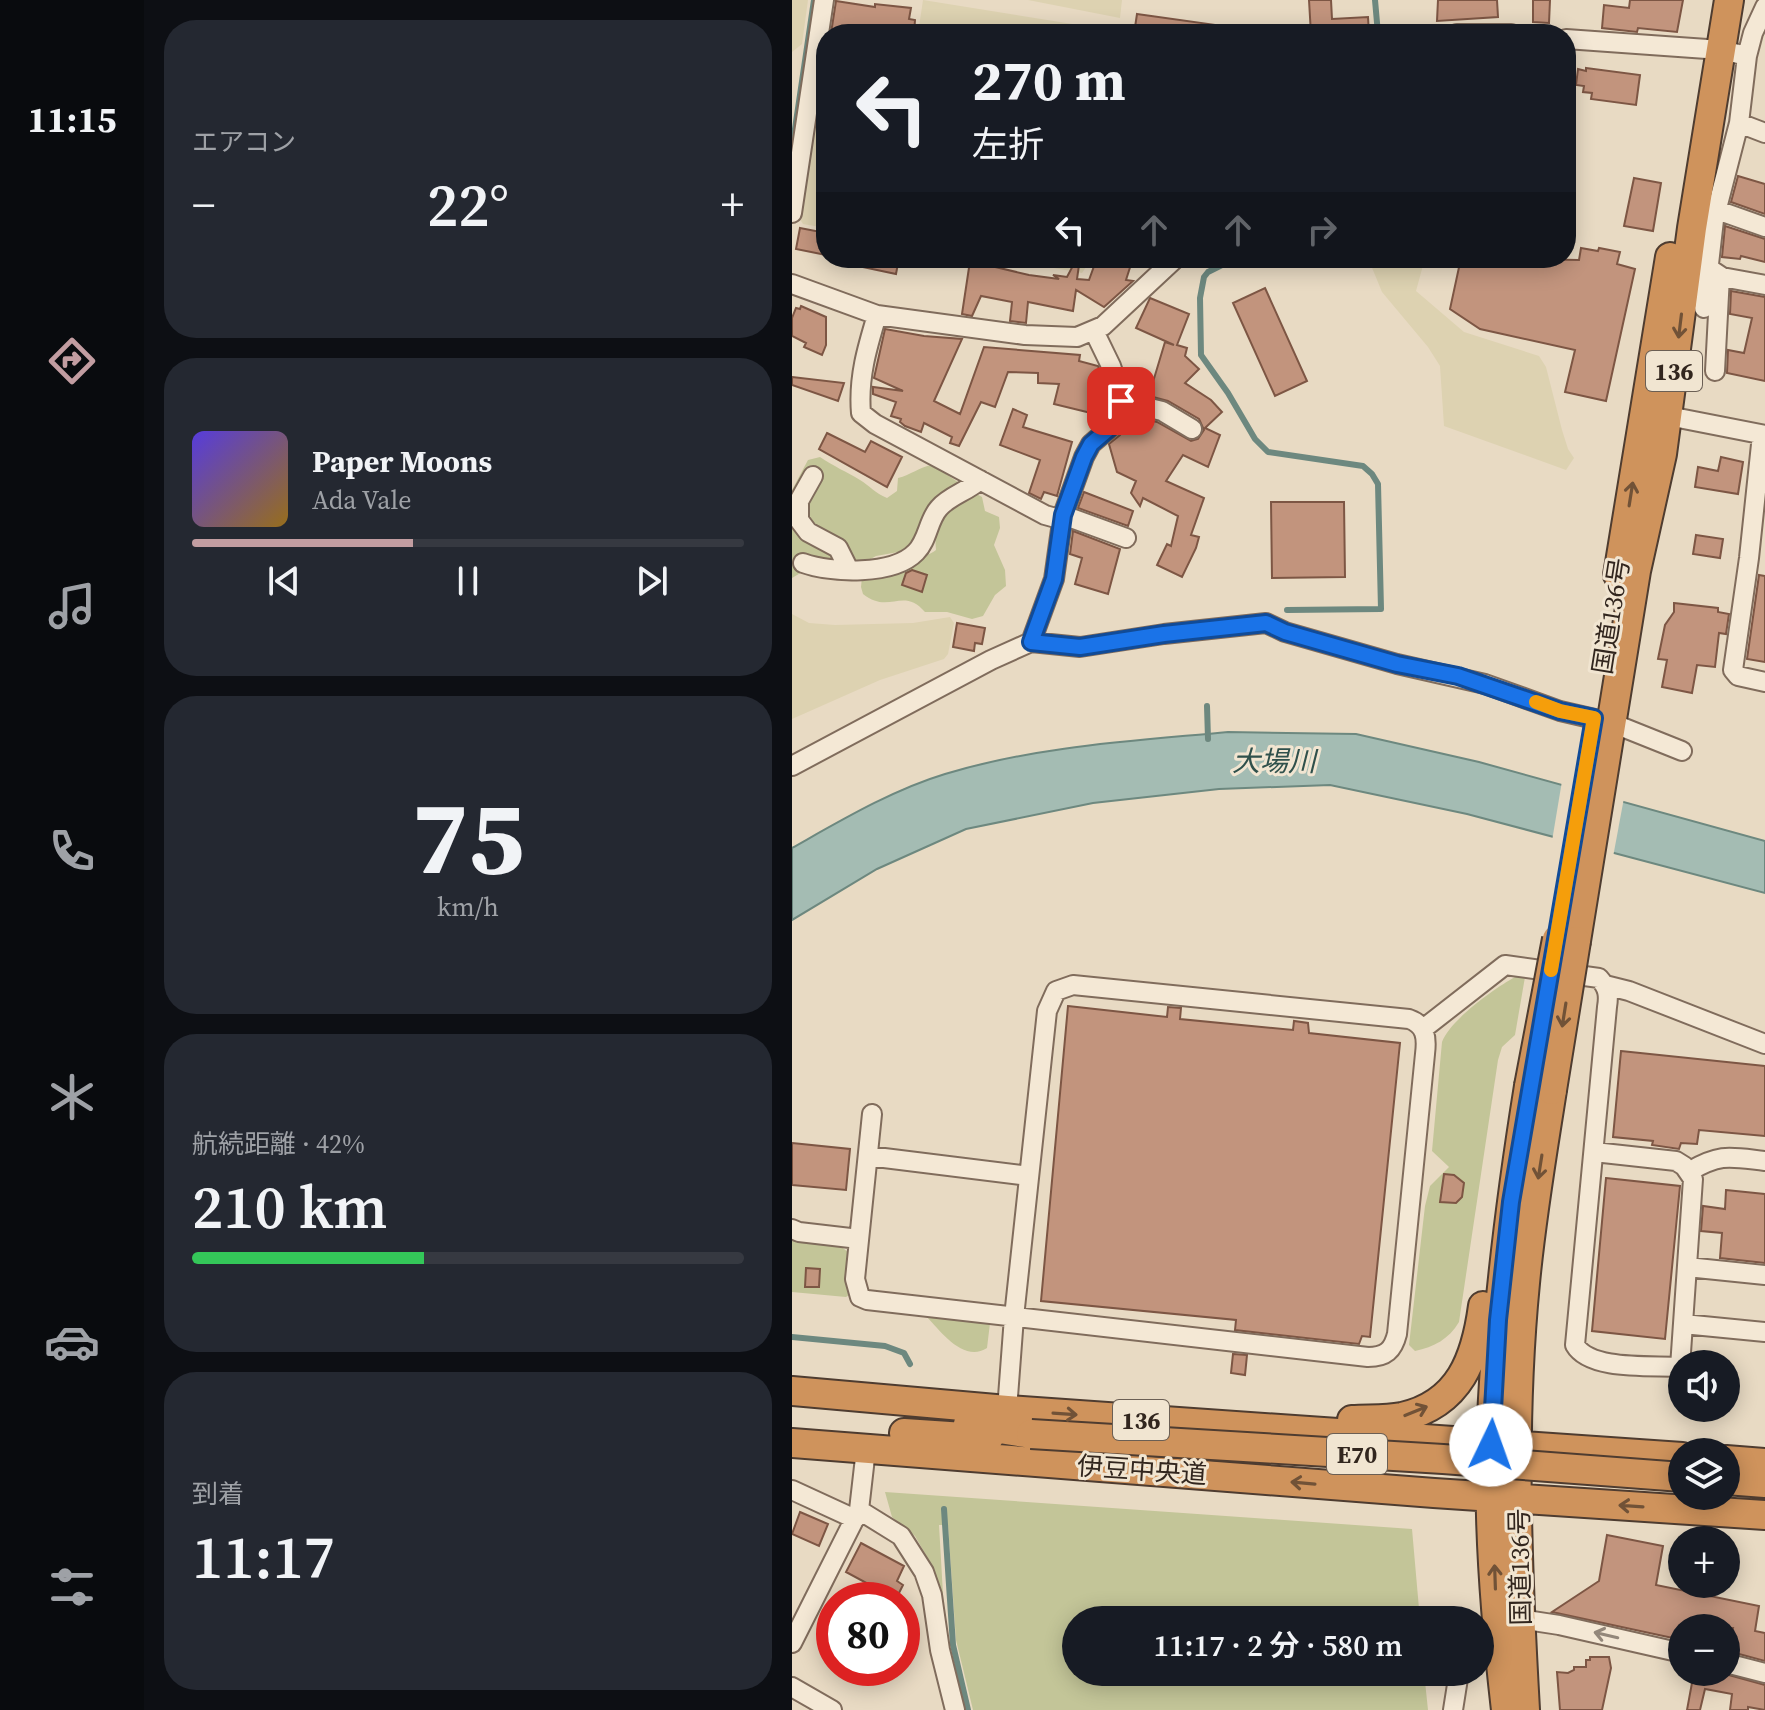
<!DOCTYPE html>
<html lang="ja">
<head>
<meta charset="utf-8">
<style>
  body { margin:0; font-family:"Source Serif 4","Noto Sans JP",serif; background:#242831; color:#f1f3f6; height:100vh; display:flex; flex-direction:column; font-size:30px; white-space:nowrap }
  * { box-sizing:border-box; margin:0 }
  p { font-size:26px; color:#9ea1a6 }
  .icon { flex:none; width:44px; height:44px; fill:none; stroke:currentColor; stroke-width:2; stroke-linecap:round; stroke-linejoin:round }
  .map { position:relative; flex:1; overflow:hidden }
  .side { display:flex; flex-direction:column; gap:20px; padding:20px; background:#0d0f14; width:648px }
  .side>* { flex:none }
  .top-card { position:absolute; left:24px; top:24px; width:760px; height:244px; border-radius:32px; box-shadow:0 4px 20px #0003; background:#171b24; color:#f1f3f6; overflow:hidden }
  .tools { position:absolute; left:876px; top:1350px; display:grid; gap:16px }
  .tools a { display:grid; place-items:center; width:72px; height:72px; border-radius:50%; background:#171b24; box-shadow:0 4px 20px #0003; font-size:40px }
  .speed { position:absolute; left:24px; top:1582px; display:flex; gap:16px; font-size:40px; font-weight:700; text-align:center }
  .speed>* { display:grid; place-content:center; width:104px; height:104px; border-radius:50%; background:#171b24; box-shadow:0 4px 20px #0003; line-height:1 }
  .speed .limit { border:12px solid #d22; background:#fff; color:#111 }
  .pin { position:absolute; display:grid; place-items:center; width:68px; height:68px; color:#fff; margin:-34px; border-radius:16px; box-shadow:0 4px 12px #0006 }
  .me { position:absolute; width:88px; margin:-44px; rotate:3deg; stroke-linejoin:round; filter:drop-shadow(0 0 6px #0008) }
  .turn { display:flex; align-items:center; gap:28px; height:168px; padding:0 24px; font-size:36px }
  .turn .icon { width:104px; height:104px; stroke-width:2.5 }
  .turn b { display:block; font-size:56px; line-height:68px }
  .lanes { display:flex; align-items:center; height:76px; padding:0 24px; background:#0003; justify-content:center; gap:40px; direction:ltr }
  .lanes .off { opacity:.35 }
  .big { font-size:60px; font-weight:600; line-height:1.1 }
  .side .tile { flex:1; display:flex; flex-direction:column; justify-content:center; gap:12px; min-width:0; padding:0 28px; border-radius:32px; background:#242831 }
  .side .dial { align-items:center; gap:0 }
  .dial b { font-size:104px; line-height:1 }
  .song { display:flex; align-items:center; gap:24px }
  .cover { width:96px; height:96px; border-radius:12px; background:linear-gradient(135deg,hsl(250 70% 55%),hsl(40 70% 35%)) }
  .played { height:8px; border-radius:4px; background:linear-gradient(90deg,#c29da1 40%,#363941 40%) }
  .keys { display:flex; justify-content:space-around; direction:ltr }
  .heat { display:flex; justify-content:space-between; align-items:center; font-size:44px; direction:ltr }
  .charge { height:12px; border-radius:6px; background:linear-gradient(90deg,#34c759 42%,#363941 0) }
  .trip { position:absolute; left:270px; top:1606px; width:432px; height:80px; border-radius:40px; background:#171b24; box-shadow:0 4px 20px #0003; font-weight:600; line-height:80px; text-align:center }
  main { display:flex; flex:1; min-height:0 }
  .menu { display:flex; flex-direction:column; width:144px; justify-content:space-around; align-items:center; background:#090b0e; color:#9ea1a6 }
  .menu .icon { width:56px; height:56px }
  .menu .active { color:#c29da1 }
  .menu b { font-size:36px; color:#f1f3f6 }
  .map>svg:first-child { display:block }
  .farmland { fill:#ddd2b1 }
  .green { fill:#c3c598 }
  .water { fill:#a4bcb3; stroke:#6d887f; stroke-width:2 }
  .pier { fill:#e8dac3 }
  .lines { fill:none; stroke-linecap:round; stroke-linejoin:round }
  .stream { stroke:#6d887f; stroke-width:6 }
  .building { fill:#c2947d; stroke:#7d5644; stroke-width:2 }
  .minor-casing { stroke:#806c5c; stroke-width:22 }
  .highway-casing { stroke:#4e3c30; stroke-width:32 }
  .minor { stroke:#f4e8d5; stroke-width:18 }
  .highway { stroke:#cf935c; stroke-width:28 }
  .highway-bridge-casing { stroke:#4e3c30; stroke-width:32; stroke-linecap:butt }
  .highway-bridge { stroke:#cf935c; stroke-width:28 }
  .oneway { stroke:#715237 }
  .oneway2 { stroke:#93877a }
  .route-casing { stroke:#114b97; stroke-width:20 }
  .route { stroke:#1a73e8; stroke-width:14 }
  .slow { stroke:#f59e0b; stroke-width:14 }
  .labels { text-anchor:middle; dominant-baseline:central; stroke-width:6; stroke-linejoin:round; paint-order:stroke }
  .shield { fill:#f1e5d1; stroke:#6b5f54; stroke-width:2 }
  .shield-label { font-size:24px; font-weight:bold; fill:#32261e }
  .street-label { font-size:26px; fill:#32261e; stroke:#f1e5d1 }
  .water-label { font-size:28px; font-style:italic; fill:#2f504b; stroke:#f1e5d1 }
</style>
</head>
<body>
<main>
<nav class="menu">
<b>11:15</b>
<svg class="icon active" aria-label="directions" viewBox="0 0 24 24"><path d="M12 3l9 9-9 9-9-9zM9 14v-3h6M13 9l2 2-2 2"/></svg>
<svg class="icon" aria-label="music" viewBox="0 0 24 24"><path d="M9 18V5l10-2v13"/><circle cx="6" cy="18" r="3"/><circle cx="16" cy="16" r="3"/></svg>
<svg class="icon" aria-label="phone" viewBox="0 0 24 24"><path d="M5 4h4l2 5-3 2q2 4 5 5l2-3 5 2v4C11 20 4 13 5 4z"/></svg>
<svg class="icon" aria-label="climate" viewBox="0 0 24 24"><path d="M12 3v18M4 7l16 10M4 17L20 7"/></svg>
<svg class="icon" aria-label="car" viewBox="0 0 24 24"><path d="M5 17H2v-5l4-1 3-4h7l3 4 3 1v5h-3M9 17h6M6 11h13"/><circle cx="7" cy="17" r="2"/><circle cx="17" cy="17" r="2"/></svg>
<svg class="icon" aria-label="filters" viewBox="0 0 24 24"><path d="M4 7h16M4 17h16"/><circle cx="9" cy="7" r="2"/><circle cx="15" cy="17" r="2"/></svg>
</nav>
<section class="side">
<div class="tile"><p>エアコン</p>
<div class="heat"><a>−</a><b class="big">22°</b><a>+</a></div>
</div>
<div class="tile">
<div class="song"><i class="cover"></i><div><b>Paper Moons</b><p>Ada Vale</p></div></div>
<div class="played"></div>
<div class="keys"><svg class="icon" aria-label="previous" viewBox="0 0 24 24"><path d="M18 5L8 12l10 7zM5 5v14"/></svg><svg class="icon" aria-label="pause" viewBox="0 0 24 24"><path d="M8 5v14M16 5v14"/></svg><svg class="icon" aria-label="next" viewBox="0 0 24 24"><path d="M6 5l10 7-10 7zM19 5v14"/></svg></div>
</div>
<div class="tile dial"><b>75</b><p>km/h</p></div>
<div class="tile"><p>航続距離 · 42%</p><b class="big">210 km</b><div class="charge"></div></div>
<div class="tile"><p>到着</p><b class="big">11:17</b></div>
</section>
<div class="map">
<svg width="973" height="1710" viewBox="0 0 973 1710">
  <rect width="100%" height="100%" fill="#e8dac3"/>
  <path class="farmland" d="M 0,0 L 16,0 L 10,44 L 0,52 Z
    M 131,0 L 324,31 L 326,34 L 126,34 Z
    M 236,0 L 330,0 L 328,18 Z
    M 29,65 L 34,66 L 34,228 L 11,224 L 9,221 Z
    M 205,258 L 300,258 L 290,273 Z
    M 576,258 L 633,258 L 624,291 L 672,332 L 747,356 L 754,367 L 770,430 L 776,449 L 782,458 L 774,470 L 652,426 L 648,366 L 636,347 L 590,292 Z
    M 0,614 L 17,623 L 43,625 L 121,623 L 158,617 L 162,623 L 156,654 L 152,659 L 88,680 L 0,719 Z"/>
  <path class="green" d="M 28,457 C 41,466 55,472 68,480 C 78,486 83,493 95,498 L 105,491 L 106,478 C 119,475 127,467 140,465 L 169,484 L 112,551 L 84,556 L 73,562 L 40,564 L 32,559 L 0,578 L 0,490 L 16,460 Z
    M 183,493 L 190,497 L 193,511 L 207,517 L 208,528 L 202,545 L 213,570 L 214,586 L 203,595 L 191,616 L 180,619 L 155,612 L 133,612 C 111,586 97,615 71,594 L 69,587 L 70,577 C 87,571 133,559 144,550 C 143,537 142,526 153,518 L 156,506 Z
    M 723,977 L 733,977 L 723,1035 L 710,1047 L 706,1060 L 667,1322 C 657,1339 642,1347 623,1351 L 617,1345 L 633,1206 L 638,1186 L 657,1167 L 640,1151 L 650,1042 C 658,1020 703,988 723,977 Z
    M 0,1236 L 46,1244 L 57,1253 L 57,1295 L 54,1297 L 0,1292 Z
    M 135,1314 L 198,1323 L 195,1348 C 172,1363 149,1332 135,1317 Z
    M 93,1492 L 620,1529 L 628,1620 L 284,1620 L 284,1672 L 632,1672 L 636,1710 L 181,1710 L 164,1640 L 156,1525 L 147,1525 L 153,1629 L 149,1592 L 139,1564 L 123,1536 L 100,1517 Z"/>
  <path class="water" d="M 436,732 L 564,734 L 687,762 L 973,841 L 973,893 L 675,814 L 538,785 L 427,789 L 301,803 L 174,829 L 85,869 L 0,920 L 0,848 C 48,821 100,790 153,774 C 245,746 341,741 436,732 Z"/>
  <path class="pier" d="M 770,781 L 832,798 L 821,857 L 760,841 Z"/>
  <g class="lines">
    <path class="stream" d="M 583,0 L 586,34
      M 0,149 L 22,0
      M 444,258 L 416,272 L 412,277 L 408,298 L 409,355 L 436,393 L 463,439 L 476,452 L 571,466 L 580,474 L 586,484 L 589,609 L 495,610
      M 415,706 L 416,739
      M 0,1337 L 93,1346 L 112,1353 L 118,1364
      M 152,1509 L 161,1645 L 176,1710"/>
  </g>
  <path class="building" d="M 517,0 L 539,0 L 540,19 L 576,17 L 577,34 L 519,34 Z
    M 646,0 L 705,0 L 706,17 L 645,21 Z
    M 741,0 L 758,0 L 757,23 L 741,22 Z
    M 838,0 L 891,0 L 885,32 L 846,28 L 845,32 L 810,28 L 812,5 L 837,8 Z
    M 44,1 L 83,7 L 83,4 L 119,8 L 117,19 L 123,20 L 122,34 L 101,34 L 65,28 L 65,31 L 60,30 L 59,33 L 39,33 Z
    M 345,14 L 424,25 L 424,34 L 342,34 Z
    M 794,68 L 848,75 L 844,105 L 799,99 L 800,93 L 791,92 L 792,86 L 784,85 L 786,69 L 794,71 Z
    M 946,176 L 973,184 L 973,214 L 939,202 Z
    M 842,178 L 869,183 L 861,231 L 832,226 Z
    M 933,226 L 973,239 L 973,262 L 949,256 L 948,259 L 930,257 Z
    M 8,228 L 34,233 L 34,255 L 4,249 Z
    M 789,248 L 806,251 L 807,248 L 828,252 L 825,264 L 843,269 L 814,401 L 773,392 L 783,350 L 688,329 L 658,309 L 669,258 L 787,260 Z
    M 61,258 L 107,258 L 104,274 L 61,265 Z
    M 285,258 L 288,258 L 285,279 L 297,280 L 305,258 L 341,258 L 334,280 L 341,281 L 312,307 L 284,290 L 281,311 L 236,302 L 234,323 L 218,321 L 220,302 L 189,296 L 180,316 L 170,314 L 178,261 L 237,275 L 267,279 L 261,275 L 275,277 Z
    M 473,288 L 515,381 L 483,396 L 441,303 Z
    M 939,291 L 973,297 L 973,381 L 935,373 L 936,350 L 952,353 L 960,318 L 938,314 Z
    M 358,298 L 397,314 L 385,345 L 395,348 L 393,356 L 407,369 L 393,383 L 419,400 L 430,412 L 413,428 L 428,435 L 416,467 L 391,455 L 374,481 L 412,498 L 399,535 L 407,537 L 404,548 L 390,577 L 365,565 L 375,544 L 379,546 L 386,516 L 351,498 L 348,506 L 339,493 L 344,481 L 325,472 L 317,444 L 328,435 L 340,416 L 365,422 L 399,441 L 406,439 L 412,430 L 407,419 L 376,401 L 346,393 L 348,380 L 361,382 L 373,342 L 382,345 L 344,328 Z
    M 9,306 L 34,317 L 34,345 L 30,355 L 12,347 L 14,343 L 0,336 L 0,318 L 4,308 L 8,309 Z
    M 93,329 L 132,336 L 170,339 L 142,401 L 168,414 L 192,347 L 288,355 L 287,361 L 306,366 L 308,372 L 299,413 L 262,404 L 267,384 L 246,383 L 246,373 L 216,372 L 203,407 L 189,402 L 167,446 L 158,443 L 160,437 L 132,423 L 129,432 L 113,426 L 108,422 L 109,419 L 99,416 L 104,402 L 81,394 L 81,387 L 111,391 L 82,378 Z
    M 0,377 L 52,383 L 46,401 L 0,385 Z
    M 221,409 L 235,415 L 231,427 L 280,442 L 265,496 L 252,492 L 249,499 L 237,493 L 248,460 L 208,445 Z
    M 35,433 L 73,452 L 79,441 L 110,457 L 95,487 L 27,449 Z
    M 929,457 L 951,462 L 946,494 L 903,487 L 906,467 L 926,471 Z
    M 292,492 L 341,511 L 336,526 L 286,508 Z
    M 479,502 L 552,502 L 553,577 L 480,578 Z
    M 281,531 L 328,549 L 316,594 L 283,584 L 290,558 L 278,554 Z
    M 904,535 L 931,539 L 928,558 L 901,554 Z
    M 120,570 L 135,575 L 130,592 L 110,585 L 114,573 Z
    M 967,575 L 973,576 L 973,662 L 955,659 Z
    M 882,603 L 926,608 L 926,612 L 937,614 L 934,634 L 927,633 L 923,667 L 905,665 L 900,693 L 870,687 L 875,660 L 866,659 L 873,625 L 882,612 Z
    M 165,623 L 193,628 L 190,644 L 183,643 L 182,651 L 161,647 Z
    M 276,1006 L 375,1017 L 376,1007 L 389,1008 L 388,1019 L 501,1030 L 502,1021 L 516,1023 L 517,1033 L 608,1043 L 578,1337 L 570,1336 L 567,1344 L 443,1330 L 444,1320 L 249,1301 Z
    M 829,1051 L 973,1066 L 973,1136 L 907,1130 L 905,1144 L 889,1143 L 887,1149 L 860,1145 L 861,1141 L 821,1137 Z
    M 0,1143 L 58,1149 L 54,1190 L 0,1185 Z
    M 652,1174 L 662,1175 L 672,1183 L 670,1197 L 664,1203 L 648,1202 Z
    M 814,1178 L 888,1186 L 873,1339 L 800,1331 Z
    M 934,1190 L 973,1194 L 973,1263 L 928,1258 L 930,1233 L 909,1231 L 911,1206 L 933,1209 Z
    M 14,1268 L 28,1269 L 27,1287 L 13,1287 Z
    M 441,1354 L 455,1355 L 453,1375 L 439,1373 Z
    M 8,1512 L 36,1524 L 27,1546 L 0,1534 Z
    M 815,1535 L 871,1546 L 864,1585 L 967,1606 L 963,1631 L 973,1633 L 973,1661 L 936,1651 L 941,1628 L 890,1628 L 890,1640 L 760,1612 L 807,1581 Z
    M 69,1543 L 112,1566 L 105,1581 L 111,1585 L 104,1599 L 54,1572 Z
    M 798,1657 L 817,1657 L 819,1668 L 810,1710 L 768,1710 L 765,1672 L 776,1673 L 782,1670 L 782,1667 L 794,1667 L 794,1660 L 798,1660 Z
    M 902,1672 L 926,1672 L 973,1685 L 973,1710 L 956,1707 L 956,1710 L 938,1710 L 940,1694 L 913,1689 L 908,1710 L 895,1710 Z"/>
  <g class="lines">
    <defs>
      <path id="minor" d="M 665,34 L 719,34
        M 774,39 L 929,50 L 955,56 L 961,33 L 973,7
        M 947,123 L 973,133
        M 925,210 L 973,227
        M 0,213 L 32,0
        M 921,271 L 930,277 L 973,285
        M 0,284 L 85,315 L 233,335 L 285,337 L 311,326 L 384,258
        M 912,308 L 922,220 L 947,123 L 955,56
        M 85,315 C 75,348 66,378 69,413 L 83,424 L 253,515 L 271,520
        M 923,371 L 928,276
        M 329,401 L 370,411 L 400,429
        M 866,414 L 973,435
        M 970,435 L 957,558 L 941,670 L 946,676 L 973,682
        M 21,476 L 7,501 L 7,520 L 16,532 L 46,548 L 57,570
        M 271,515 L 334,538
        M 11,563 C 39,573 101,576 124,552 C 136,540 136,520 147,508 C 157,496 176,491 188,480
        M 239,642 L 262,579 L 271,515 L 292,457 L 299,444 L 320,426 L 329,405 L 329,395 L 319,366 L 302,331
        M 0,766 L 199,660 L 239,642 L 288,647 L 372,634 L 474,623 L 493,632 L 605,664 L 693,684 L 768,711 L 820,723 L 890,751
        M 813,985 L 837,991 L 973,1044
        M 631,1029 L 713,965 L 807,978 C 816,988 817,995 815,1007 L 783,1345 C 798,1371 860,1365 888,1367 L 901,1179 L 892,1166 L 884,1161 L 802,1152
        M 80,1114 L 63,1279 L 68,1297 L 75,1300 L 576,1357 C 594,1357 601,1350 605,1334 L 633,1054 C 635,1038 634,1025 617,1019 L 281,985 L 264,991 L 255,1011 L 222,1317 L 215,1410
        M 76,1156 L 237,1176
        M 898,1171 C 929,1153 938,1157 973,1161
        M 0,1229 L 7,1232 L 67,1239
        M 895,1267 L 973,1275
        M 891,1324 L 973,1332
        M 0,1490 L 63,1519
        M 67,1510 L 109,1536 L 132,1572 L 140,1595 L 148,1650 L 163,1710
        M 728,1619 L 767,1625 L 890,1653
        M 0,1643 L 67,1510 L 74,1449
        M 934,1663 L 973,1673
        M 0,1687 L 40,1710
        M 661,1710 L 667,1672"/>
      <path id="highway" d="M 826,575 L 878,257
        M 784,941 L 844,571 L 870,454 L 900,228 L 937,0
        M 0,1391 L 215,1410 L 890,1457
        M 560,1420 C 577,1419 594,1420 610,1417 C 668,1404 684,1358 691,1306
        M 176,1424 L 239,1434
        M 112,1433 L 172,1437 L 198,1436
        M 0,1443 L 642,1493 L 973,1515
        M 934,1460 L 973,1463
        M 934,1480 L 973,1483
        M 714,1710 C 704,1623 696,1530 699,1443 C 703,1322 718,1204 737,1086
        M 733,1710 C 725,1568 719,1425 733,1283 C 739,1218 750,1154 760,1090"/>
    </defs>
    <use href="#minor" class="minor-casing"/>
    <use href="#highway" class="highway-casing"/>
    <use href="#minor" class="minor"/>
    <use href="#highway" class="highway"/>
    <defs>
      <path id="highway-bridge" d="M 737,1086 L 765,939
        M 760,1090 L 784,941
        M 239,1434 L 651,1459 L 890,1477"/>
    </defs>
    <use href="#highway-bridge" class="highway-bridge-casing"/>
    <use href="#highway-bridge" class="highway-bridge"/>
  </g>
  <defs><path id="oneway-shaft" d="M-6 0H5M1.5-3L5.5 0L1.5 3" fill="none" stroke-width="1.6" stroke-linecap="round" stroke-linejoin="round" transform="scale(2)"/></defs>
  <g class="oneway">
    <use href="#oneway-shaft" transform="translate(888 326) rotate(97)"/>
    <use href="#oneway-shaft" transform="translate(839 494) rotate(-81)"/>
    <use href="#oneway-shaft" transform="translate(772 1015) rotate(99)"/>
    <use href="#oneway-shaft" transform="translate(748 1167) rotate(99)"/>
    <use href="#oneway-shaft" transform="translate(624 1411) rotate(-22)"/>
    <use href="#oneway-shaft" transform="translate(273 1414) rotate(4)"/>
    <use href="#oneway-shaft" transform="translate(511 1483) rotate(-175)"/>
    <use href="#oneway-shaft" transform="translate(839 1506) rotate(-176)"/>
    <use href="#oneway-shaft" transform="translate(703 1577) rotate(-92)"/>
  </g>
  <use class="oneway2" href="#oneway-shaft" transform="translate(814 1635) rotate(-167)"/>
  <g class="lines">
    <defs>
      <path id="route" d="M 329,401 L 326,416 L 320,426 L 299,444 L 292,457 L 271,515 L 262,579 L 239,642 L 288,647 L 372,634 L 474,623 L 493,632 L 605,664 L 666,676 L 768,711 L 802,718 L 719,1202 L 706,1320 L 699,1445"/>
    </defs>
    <use href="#route" class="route-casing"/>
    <use href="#route" class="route"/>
    <path class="slow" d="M 744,702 L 768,711 L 802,718 L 759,970"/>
  </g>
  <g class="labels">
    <g class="shield">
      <rect x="854" y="351" width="56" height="40" rx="6"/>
      <rect x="321" y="1400" width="56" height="40" rx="6"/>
      <rect x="535" y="1434" width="60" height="40" rx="6"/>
    </g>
    <g class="shield-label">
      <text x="882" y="371">136</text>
      <text x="349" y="1420">136</text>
      <text x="565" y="1454">E70</text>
    </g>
    <g class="street-label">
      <text transform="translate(819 616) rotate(-81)">国道136号</text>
      <text transform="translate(350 1470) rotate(4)">伊豆中央道</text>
      <text transform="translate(728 1567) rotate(-91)">国道136号</text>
    </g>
    <g class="water-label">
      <text x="482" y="761">大場川</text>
    </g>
  </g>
</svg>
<div class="tools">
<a><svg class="icon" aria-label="sound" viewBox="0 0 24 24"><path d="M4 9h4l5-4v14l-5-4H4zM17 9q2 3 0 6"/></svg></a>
<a><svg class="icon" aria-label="layers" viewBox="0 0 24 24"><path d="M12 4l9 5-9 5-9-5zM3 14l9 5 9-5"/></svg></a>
<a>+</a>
<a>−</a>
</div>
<div class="speed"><div class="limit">80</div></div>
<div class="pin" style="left:329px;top:401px;background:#d93025"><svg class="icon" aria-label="arrive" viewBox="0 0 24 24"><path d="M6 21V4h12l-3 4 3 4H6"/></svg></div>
<svg class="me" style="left:699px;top:1445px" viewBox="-20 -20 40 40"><circle r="19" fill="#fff"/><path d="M0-13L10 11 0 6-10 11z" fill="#1a73e8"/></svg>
<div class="trip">11:17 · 2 分 · 580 m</div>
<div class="top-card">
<div class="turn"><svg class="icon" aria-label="left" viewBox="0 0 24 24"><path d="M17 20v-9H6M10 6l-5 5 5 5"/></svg><div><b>270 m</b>左折</div></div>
<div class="lanes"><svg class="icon" aria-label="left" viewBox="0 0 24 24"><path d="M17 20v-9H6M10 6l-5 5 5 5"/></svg><svg class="icon off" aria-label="ahead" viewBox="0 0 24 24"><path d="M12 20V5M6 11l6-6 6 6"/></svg><svg class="icon off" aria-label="ahead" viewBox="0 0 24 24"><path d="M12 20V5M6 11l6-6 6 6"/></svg><svg class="icon off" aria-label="right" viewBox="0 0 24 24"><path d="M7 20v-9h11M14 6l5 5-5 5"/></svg></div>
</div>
</div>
</main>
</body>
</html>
